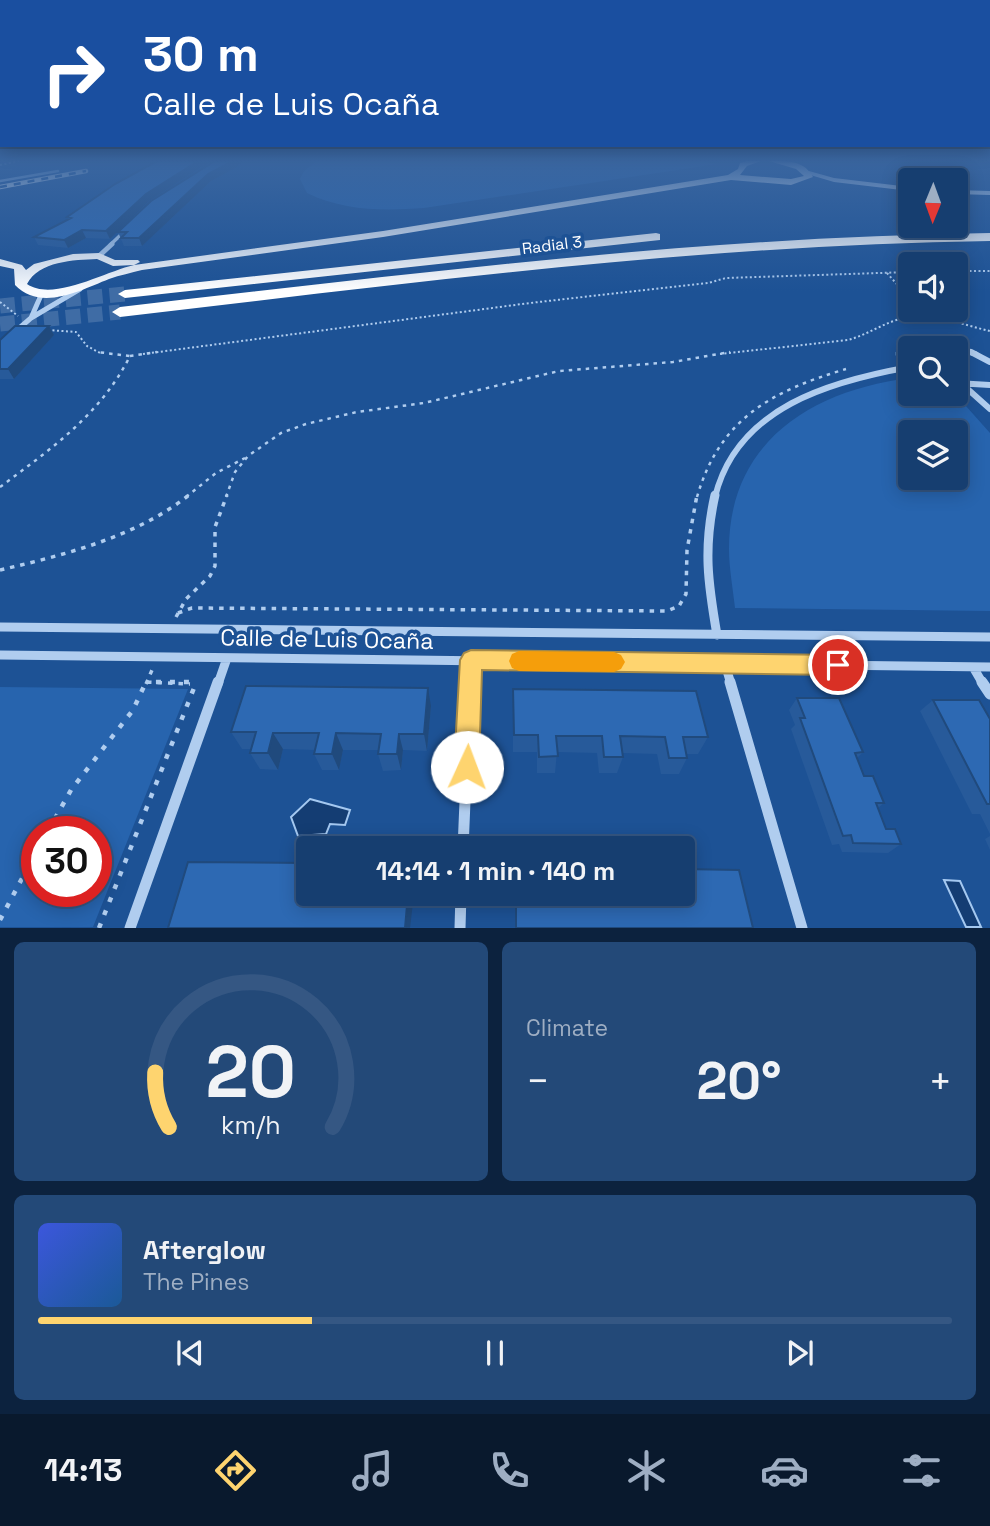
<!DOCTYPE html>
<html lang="en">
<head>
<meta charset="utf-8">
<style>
  body { margin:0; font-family:"Space Grotesk",sans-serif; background:#234978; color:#f1f3f6; height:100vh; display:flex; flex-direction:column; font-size:26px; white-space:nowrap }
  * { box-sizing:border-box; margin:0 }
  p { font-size:23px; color:#9eaec3 }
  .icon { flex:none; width:38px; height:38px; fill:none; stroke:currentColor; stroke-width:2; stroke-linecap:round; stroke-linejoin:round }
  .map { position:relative; height:928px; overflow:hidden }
  .side { display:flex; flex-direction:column; gap:14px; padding:14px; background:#0c223e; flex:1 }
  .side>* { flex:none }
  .banner { position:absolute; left:0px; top:0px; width:990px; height:147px; box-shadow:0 4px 18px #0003,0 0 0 2px #355783; background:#1a4fa0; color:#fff; overflow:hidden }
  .needle { width:46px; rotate:181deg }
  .tools { position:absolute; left:898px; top:168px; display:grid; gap:14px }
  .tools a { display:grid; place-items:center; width:70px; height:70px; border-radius:7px; background:#163e70; box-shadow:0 4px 18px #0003,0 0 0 2px #355783; font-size:35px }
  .speed { position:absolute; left:21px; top:816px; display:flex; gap:14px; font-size:35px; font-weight:700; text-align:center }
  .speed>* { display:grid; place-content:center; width:91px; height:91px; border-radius:50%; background:#163e70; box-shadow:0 4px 18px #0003,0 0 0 2px #355783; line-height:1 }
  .speed .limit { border:10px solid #d22; background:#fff; color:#111 }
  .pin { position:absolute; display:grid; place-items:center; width:60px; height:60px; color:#fff; margin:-30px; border:4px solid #fff; border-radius:50%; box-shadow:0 2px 7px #0007 }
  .me { position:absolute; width:77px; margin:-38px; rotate:2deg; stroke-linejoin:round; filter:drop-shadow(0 0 5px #0008) }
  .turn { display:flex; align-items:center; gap:24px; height:147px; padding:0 28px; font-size:32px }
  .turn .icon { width:91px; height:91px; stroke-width:2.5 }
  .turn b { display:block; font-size:49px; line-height:60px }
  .big { font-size:52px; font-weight:800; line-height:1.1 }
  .side .tile { flex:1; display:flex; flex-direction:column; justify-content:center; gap:10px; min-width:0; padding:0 24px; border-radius:10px; background:#234978 }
  .side .dial { align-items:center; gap:0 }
  .dial svg { height:182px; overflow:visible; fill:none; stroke:#355783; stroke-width:7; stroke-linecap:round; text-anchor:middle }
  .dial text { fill:#f1f3f6; stroke:none }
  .song { display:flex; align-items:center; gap:21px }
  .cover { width:84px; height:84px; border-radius:10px; background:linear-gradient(135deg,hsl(230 70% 55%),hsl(210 70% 35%)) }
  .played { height:7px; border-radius:4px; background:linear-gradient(90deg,#fed46f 30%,#355783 30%) }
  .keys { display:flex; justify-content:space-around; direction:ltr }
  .heat { display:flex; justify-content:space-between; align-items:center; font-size:38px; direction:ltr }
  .side .tiles { flex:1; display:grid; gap:14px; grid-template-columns:1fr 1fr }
  .tile:last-child { grid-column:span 2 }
  .trip { position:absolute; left:296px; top:836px; width:399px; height:70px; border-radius:7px; background:#163e70; box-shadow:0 4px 18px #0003,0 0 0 2px #355783; font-weight:800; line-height:70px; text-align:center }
  .tabs { display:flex; height:112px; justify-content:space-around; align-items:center; background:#09192d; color:#9eaec3 }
  .tabs .icon { width:49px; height:49px }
  .tabs .active { color:#fed46f }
  .tabs b { font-size:32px; color:#f1f3f6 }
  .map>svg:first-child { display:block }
  .green { fill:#2764ae; fill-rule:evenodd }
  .water { fill:#143d73; stroke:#a4c8f0; stroke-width:2 }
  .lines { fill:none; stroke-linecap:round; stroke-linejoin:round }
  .highway-tunnel { stroke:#3f6ca5; stroke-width:15; stroke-dasharray:15 7; stroke-linecap:butt }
  .path-far3 { stroke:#b0cdef; stroke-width:2; stroke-dasharray:2 2.5; stroke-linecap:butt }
  .path-far2 { stroke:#b0cdef; stroke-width:2.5; stroke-dasharray:3.5 5; stroke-linecap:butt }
  .path-far1 { stroke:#b0cdef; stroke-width:3.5; stroke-dasharray:4.5 6; stroke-linecap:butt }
  .path { stroke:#b0cdef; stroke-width:4.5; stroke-dasharray:5 9; stroke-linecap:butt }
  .lane { stroke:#b0cdef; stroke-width:2.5 }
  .street-far4 { stroke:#b0cdef; stroke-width:3.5 }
  .street-far3 { stroke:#b0cdef; stroke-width:5 }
  .street-far2 { stroke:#b0cdef; stroke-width:6 }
  .street-far1 { stroke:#b0cdef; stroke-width:9 }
  .street { stroke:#b0cdef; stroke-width:11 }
  .secondary { fill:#deeafb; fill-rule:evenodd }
  .primary { fill:#f8fbff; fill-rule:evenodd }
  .highway { fill:#fff; fill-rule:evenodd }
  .rail-casing { stroke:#fff; stroke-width:4.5 }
  .rail { stroke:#1d5295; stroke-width:2.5; stroke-dasharray:7; stroke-linecap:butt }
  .wall { fill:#275a9a }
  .shaded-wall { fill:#204a7d }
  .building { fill:#2d69b3; stroke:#204a7d; stroke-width:2 }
  .route { fill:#fed46f; stroke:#a58a48; stroke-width:2 }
  .slow { fill:#f59e0b }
  .labels { text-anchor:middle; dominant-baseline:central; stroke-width:7; stroke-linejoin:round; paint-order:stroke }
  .far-street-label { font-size:16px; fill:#fff; stroke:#1d5295 }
  .near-street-label { font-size:23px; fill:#fff; stroke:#1d5295 }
</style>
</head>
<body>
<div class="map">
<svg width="990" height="928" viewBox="0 0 990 928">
  <rect width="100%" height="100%" fill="#1d5295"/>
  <path class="green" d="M 317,161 L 701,161 L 717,164 L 424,208 C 383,211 344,211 307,193 L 300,179 L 304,171 Z
    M 910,378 L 910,394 L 957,396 L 990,433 L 990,611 L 735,608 C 733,589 729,568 729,549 C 729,441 813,390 910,378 ZM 910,432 L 956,432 L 956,478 L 910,478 Z
    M 0,687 L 188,689 L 93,927 L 0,927 ZM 37,831 L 96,831 L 96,891 L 37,891 Z"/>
  <path class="water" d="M 310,799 L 350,810 L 345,825 L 330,824 L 326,834 L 298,836 L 291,817 Z
    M 944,880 L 960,881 L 981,927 L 966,927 Z"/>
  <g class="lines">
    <path class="highway-tunnel" d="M 0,306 L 125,294
      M 0,324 L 120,312"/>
    <path class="path-far3" d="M 0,165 L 19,161
      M 956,271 L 990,271
      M 887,273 L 910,299
      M 0,302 L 18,316
      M 919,310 L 925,316
      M 48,330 L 76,332 L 87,346 L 102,354
      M 143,354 L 530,303 L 708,283 L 726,278 L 910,272
      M 720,354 L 848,340 C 867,335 885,322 904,318 C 932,312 963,325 990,331
      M 897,354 L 897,347 L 909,339 L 935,336"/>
    <path class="path-far2" d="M 897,352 L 897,359
      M 130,356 L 157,352
      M 0,487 C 51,449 101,414 130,356 L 97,352
      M 186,497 L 216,473 L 245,458
      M 226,497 L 235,472 L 248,456 L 281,433 L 306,424 L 357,412 L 424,403 L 559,371 L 673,362 L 730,352
      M 697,497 C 720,418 772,391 846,369"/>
    <path class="path-far1" d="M 0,570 C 64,555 136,537 189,495
      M 178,613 L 192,608 L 667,611 L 679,606 L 686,594 L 687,550 L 697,495
      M 176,617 L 186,599 L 210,576 L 215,566 L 215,527 L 227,495
      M 147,682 L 190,684
      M 146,684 L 152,670"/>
    <path class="path" d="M 48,831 L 71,790 L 133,710 L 146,682
      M 0,920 L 37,850
      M 99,928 L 194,688 L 189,682 L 147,682"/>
    <path class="lane" d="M 0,181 L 58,171"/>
    <path class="street-far4" d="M 110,245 L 127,229"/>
    <path class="street-far3" d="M 99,256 L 112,244
      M 31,318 L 42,293
      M 17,330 L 31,318 L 80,289
      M 927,348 L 952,348 L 976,354"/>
    <path class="street-far2" d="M 971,352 L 990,362
      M 956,383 L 990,385
      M 962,384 L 990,409
      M 715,497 C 737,407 831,381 910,367"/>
    <path class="street-far1" d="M 715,495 C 703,548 708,583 717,635
      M 0,627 L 990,637
      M 0,655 L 990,667
      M 725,664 L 731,684
      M 973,667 L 983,684
      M 218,684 L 227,658
      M 470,684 L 471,660"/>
    <path class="street" d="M 730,682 L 802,928
      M 982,682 L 990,694
      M 463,849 L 470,682
      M 130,928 L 218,682
      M 460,928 L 461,894"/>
    <path class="secondary" d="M 809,171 L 834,178 L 910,187 L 910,191 L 834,182 L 807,174 Z
      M 956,190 L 990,191 L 990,195 L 956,194 Z"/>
    <path class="primary" d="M 747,161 L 761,161 L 747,166 L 740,175 L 791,179 L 804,176 L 796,169 L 769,161 C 787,161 804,160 813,177 L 791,185 L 731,180 L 383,237 L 142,270 C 131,273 120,275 109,279 C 81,290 41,312 15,285 L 14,269 L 0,266 L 0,259 L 22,265 L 26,270 L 34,264 L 73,254 L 99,253 L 115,260 L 138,260 L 140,262 L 134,265 L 383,231 L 728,175 L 738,169 L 740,163 ZM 97,259 L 113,266 L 134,265 C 104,272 53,302 27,284 C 39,261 74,260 97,259 Z"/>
    <path class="highway" d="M 656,233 L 660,234 L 660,240 L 125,298 L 118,294 L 125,290 Z
      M 990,233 L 990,241 C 698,245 410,283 120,317 L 112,312 L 120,307 C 410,274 698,237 990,233 Z"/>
    <defs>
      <path id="rail" d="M 0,187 L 86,171"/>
    </defs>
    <use href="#rail" class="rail-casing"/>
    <use href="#rail" class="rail"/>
  </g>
  <path class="wall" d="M 156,161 L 211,161 L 149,201 L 110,239 L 86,238 L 68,248 L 38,245 L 34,237 L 68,219 L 67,217 Z
    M 215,161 L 244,161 L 235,168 L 211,181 L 142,246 L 124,246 L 118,232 Z
    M 49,326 L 54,335 L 14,379 L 0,379 L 0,340 Z
    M 513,689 L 708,737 L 698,754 L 687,754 L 687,758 L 679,774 L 661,774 L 657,754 L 622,753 L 623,757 L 617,773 L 599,773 L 597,753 L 557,752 L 555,773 L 537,773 L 537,752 L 513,752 Z
    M 797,698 L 863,752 L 857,758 L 864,776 L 884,803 L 878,808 L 886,829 L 901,844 L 888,853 L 842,852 L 839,844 L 832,845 L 791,729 L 795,725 L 789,710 Z
    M 933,700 L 990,719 L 990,834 L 980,814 L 972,814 L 920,711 Z
    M 431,706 L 427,751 L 403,750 L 401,770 L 383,771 L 378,754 L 379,750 L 343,750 L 339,770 L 322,770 L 314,754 L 315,750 L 283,749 L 278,770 L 260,769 L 250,753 L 251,749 L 242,749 L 231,732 Z
    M 990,836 L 990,850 L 985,839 Z
    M 515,894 L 682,894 L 753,928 L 515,928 Z"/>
  <path class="shaded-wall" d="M 198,161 L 211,161 L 149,201 L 110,239 L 106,231 L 146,194 Z
    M 233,161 L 244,161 L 235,168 L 211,181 L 142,246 L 139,238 L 208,174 Z
    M 82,230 L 86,238 L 68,248 L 64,240 Z
    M 49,326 L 54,335 L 14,379 L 8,369 Z
    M 428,688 L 431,706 L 427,751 L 424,734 Z
    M 273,733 L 283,749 L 278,770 L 268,753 Z
    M 336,733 L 343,750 L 339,770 L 332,754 Z
    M 399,734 L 403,750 L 401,770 L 397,754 Z
    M 408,894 L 414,894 L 410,928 L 405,928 Z"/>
  <path class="building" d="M 157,161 L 198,161 L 146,194 L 106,231 L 82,230 L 64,240 L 34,237 L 71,218 L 67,217 L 115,184 Z
    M 215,161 L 233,161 L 208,174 L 139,238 L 121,238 L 127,232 L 118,232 L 151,201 Z
    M 15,326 L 49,326 L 8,369 L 0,369 L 0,340 Z
    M 246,686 L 428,688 L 424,734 L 399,734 L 397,754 L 378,754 L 381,734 L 336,733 L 332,754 L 314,754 L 319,733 L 273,733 L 268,753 L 250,753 L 256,732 L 231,732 Z
    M 513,689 L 696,691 L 708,737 L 683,737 L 687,758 L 669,758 L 665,737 L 620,736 L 623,757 L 604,757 L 602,736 L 556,736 L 558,756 L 539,757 L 538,735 L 514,735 Z
    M 797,698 L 839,698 L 863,752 L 855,753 L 864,776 L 873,776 L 884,803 L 876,803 L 886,829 L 895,829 L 901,844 L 853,843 L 851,835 L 843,836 L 800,718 L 805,718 Z
    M 933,700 L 979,700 L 990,719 L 990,804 L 987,804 Z
    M 188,862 L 308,863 L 308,894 L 408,894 L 405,928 L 168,928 Z
    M 682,869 L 739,870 L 753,928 L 516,928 L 516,894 L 682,894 Z"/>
  <linearGradient id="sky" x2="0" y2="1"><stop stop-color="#102d52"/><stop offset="0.55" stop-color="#3a66a0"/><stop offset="1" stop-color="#3a66a0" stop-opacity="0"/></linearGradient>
  <rect width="990" height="291" fill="url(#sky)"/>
  <path class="route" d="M 471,650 L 838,655 L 845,658 L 848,665 L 845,672 L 838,675 L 482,670 L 479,767 L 475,775 L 467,779 L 458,775 L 454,767 L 460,660 L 464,653 Z"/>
  <path class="slow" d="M 519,651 L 614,652 L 621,655 L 625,662 L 621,669 L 614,672 L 519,671 L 512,668 L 509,661 L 512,654 Z"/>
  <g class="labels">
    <g class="far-street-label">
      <text transform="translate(552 245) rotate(-7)">Radial 3</text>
    </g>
    <g class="near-street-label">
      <text transform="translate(327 639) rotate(1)">Calle de Luis Ocaña</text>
    </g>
  </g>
</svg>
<div class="tools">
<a><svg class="needle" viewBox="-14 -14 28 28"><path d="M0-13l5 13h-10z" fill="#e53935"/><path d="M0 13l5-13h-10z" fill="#9eaec3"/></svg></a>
<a><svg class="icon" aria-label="sound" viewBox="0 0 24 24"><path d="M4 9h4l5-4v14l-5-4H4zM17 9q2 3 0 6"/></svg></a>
<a><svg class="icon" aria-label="search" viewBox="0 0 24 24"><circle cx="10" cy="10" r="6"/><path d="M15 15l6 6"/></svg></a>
<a><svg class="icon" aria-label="layers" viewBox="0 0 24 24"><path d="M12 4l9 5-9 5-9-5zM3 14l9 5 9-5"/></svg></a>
</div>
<div class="speed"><div class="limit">30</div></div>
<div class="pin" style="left:838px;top:665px;background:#d93025"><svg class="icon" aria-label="arrive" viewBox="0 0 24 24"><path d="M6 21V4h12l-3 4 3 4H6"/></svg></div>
<svg class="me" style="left:467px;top:767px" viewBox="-20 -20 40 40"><circle r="19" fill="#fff"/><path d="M0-13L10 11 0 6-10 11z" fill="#fed46f"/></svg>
<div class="trip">14:14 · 1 min · 140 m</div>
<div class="banner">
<div class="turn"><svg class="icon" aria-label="right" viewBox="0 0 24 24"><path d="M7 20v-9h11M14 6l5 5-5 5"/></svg><div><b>30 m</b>Calle de Luis Ocaña</div></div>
</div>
</div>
<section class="side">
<div class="tiles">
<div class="tile dial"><svg viewBox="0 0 100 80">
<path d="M14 69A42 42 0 1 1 86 69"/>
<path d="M14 69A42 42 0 0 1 8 45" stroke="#fed46f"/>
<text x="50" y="56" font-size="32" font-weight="700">20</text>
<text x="50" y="72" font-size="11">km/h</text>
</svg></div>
<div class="tile"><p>Climate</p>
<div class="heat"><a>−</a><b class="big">20°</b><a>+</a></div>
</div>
<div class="tile">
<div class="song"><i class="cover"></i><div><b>Afterglow</b><p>The Pines</p></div></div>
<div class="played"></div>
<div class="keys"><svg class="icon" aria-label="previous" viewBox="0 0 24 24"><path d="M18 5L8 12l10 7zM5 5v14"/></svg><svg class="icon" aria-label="pause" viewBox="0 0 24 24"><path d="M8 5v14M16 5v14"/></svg><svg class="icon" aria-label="next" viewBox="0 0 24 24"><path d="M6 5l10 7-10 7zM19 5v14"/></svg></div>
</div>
</div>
</section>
<nav class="tabs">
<b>14:13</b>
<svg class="icon active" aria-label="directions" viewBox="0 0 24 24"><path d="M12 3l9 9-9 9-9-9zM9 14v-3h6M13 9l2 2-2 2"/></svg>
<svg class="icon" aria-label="music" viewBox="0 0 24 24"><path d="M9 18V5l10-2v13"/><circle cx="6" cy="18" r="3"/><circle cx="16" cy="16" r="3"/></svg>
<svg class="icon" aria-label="phone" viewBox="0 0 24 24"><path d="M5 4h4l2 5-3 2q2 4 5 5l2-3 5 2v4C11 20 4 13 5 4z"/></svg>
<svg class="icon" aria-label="climate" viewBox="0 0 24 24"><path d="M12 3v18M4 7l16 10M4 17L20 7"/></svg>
<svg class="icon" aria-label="car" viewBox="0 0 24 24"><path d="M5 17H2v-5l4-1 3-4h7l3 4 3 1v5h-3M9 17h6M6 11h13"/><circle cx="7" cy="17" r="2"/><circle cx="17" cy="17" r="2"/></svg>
<svg class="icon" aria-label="filters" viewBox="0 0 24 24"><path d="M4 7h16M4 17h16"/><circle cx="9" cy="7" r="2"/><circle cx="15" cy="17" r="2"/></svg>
</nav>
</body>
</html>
